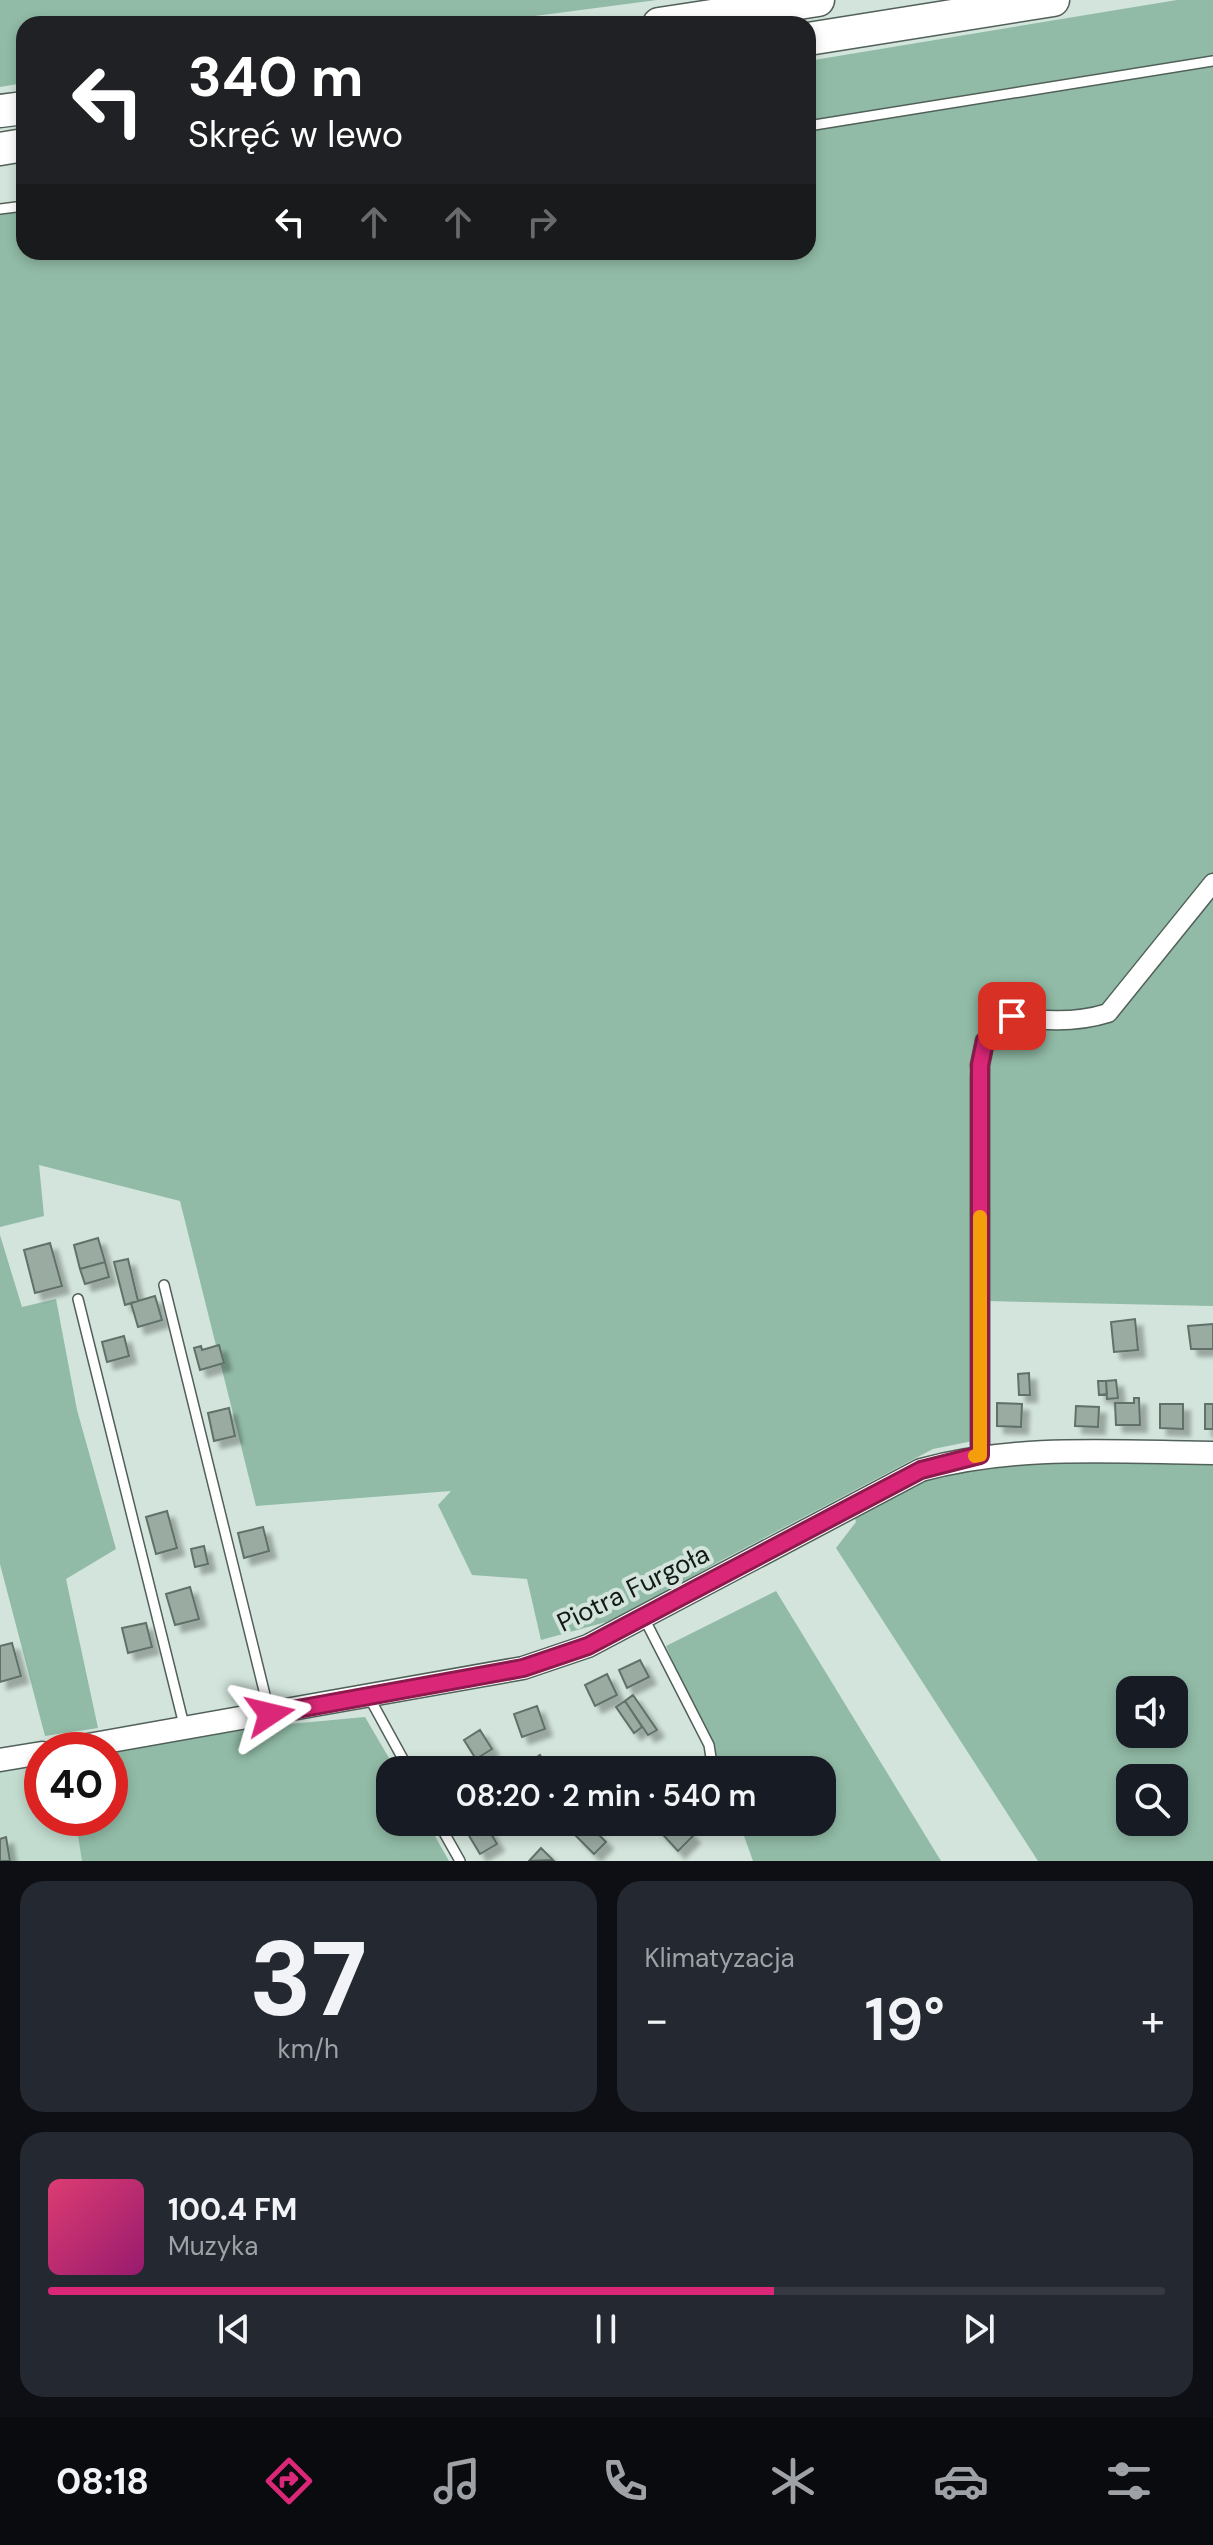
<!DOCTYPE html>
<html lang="pl">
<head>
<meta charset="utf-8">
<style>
  body { margin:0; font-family:"DM Sans",sans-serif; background:#242831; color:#f1f3f6; height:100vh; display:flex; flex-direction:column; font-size:30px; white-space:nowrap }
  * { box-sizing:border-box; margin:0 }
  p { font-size:26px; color:#9ea1a6 }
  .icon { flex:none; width:44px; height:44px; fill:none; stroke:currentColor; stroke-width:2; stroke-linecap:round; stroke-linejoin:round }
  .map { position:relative; height:1861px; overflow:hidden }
  .details { display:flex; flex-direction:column; gap:20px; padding:20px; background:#0d0f14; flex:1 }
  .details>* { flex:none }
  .banner { position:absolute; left:16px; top:16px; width:800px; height:244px; border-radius:24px; box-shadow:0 4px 12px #0003; background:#202124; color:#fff; overflow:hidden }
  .fabs { position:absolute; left:1116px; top:1676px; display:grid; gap:16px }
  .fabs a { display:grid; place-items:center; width:72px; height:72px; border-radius:16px; background:#171b24; box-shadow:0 4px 12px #0003; font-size:40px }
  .speed { position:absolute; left:24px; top:1732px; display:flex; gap:16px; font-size:40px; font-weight:700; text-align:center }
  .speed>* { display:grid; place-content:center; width:104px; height:104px; border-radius:50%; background:#171b24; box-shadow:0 4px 12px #0003; line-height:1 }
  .speed .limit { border:12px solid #d22; background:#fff; color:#111 }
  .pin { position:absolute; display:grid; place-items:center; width:68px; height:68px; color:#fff; margin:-34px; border-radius:16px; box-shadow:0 4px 12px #0006 }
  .me { position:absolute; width:88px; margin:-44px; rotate:80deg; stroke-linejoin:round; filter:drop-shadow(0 0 6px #0008) }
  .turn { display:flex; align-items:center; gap:28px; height:168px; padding:0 40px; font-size:36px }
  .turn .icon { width:104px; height:104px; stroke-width:2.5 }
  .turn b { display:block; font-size:56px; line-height:68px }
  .lanes { display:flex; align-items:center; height:76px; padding:0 40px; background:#0003; justify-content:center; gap:40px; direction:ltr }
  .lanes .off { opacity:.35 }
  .big { font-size:60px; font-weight:600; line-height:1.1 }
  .details .card { flex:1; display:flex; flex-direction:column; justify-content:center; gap:12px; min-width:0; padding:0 28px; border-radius:24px; background:#242831 }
  .details .dial { align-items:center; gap:0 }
  .dial b { font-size:104px; line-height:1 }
  .song { display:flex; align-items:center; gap:24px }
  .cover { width:96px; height:96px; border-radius:12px; background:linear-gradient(135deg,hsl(340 70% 55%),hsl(320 70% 35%)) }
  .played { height:8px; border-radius:4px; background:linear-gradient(90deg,#db2777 65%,#363941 65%) }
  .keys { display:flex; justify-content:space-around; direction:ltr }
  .heat { display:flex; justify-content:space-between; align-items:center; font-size:44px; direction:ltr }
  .details .tiles { flex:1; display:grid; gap:20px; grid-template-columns:1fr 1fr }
  .card:last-child { grid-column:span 2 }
  .trip { position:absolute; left:376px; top:1756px; width:460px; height:80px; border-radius:24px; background:#171b24; box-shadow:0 4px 12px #0003; font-weight:600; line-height:80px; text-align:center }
  .tab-bar { display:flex; height:128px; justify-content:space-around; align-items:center; background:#090b0e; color:#9ea1a6 }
  .tab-bar .icon { width:56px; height:56px }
  .tab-bar .on { color:#db2777 }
  .tab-bar b { font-size:36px; color:#f1f3f6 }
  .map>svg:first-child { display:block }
  .built { fill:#c2dccf }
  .green { fill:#91bba6; fill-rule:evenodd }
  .building { fill:#9aaba2; stroke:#617169; stroke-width:2; filter:url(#shadow) }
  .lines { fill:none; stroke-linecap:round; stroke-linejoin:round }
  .service-casing { stroke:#516159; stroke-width:12 }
  .minor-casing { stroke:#516159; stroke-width:21 }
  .tertiary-casing { stroke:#516159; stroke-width:25 }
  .motorway-casing { stroke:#516159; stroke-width:35 }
  .service { stroke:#fff; stroke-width:9 }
  .minor { stroke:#fff; stroke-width:18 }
  .tertiary { stroke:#fff; stroke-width:22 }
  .motorway { stroke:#fff; stroke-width:32 }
  .route-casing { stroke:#8e194d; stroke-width:20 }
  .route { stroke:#db2777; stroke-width:14 }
  .slow { stroke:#f59e0b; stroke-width:14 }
  .labels { text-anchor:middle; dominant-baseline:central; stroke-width:8; stroke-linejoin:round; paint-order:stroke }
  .street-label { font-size:26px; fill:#121916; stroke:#d2e4db }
</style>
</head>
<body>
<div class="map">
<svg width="1213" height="1861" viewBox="0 0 1213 1861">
  <defs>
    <filter id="shadow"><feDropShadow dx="7" dy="7" stdDeviation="2" flood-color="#0004"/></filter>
  </defs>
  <rect width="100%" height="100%" fill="#d2e4db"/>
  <path class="built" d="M 42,1764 L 42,1818 L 75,1818 L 82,1861 L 0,1861 L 0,1771 Z"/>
  <path class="green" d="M 0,0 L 657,0 L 474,24 L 24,24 L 24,83 L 0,87 Z
    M 1177,0 L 1213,0 L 1213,1306 L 987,1301 L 989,1071 L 998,1033 L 982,1032 L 969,1070 L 973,1101 L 973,1441 L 933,1449 L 722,1560 L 617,1619 L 541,1640 L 527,1579 L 472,1575 L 438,1505 L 451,1491 L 256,1506 L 180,1201 L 39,1165 L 44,1216 L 0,1227 L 0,213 L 24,211 L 24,252 L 808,252 L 808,61 Z
    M 0,1235 L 22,1307 L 56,1299 L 77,1410 L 116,1549 L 66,1579 L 98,1728 L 45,1736 L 0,1564 Z
    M 1168,1457 L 1213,1459 L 1213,1861 L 1038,1861 L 836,1548 L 856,1522 L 853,1511 L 920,1476 L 986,1464 ZM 1130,1690 L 1174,1690 L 1174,1734 L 1130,1734 ZM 1130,1778 L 1174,1778 L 1174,1822 L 1130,1822 Z
    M 776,1591 L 941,1861 L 753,1861 L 739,1822 L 822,1822 L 822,1770 L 719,1770 L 666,1646 Z
    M 365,1717 L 396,1770 L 390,1770 L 390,1822 L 427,1822 L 449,1861 L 82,1861 L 75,1818 L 110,1818 L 110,1751 L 268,1726 Z"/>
  <path class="building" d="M 98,1238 L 105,1262 L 80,1269 L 74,1245 Z
    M 50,1243 L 62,1286 L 35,1293 L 24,1250 Z
    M 128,1259 L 138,1301 L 125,1305 L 114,1262 Z
    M 105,1262 L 109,1277 L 85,1284 L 80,1269 Z
    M 155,1296 L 162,1320 L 138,1327 L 131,1303 Z
    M 1135,1319 L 1138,1350 L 1114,1352 L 1111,1322 Z
    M 1213,1324 L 1213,1349 L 1191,1349 L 1188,1326 Z
    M 124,1336 L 129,1356 L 107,1362 L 102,1342 Z
    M 219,1345 L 224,1363 L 200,1370 L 194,1348 L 201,1346 L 202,1350 Z
    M 1029,1373 L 1030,1395 L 1019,1395 L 1018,1374 Z
    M 1116,1380 L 1118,1398 L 1107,1399 L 1106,1381 Z
    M 1098,1381 L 1106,1381 L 1107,1394 L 1099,1395 Z
    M 1134,1398 L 1139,1398 L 1140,1425 L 1116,1425 L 1115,1403 L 1134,1403 Z
    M 997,1403 L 1022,1404 L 1021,1427 L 997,1426 Z
    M 1160,1404 L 1183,1404 L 1183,1429 L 1160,1428 Z
    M 1205,1404 L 1213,1404 L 1213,1429 L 1205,1429 Z
    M 1076,1406 L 1099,1407 L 1098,1427 L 1075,1426 Z
    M 229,1408 L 235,1436 L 214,1441 L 208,1413 Z
    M 167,1511 L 177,1548 L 156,1554 L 146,1517 Z
    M 263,1527 L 269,1551 L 244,1558 L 238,1533 Z
    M 204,1546 L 208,1564 L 195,1567 L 191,1549 Z
    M 190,1587 L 199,1619 L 175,1625 L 166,1594 Z
    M 146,1623 L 152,1647 L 128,1653 L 122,1628 Z
    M 12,1643 L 21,1676 L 0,1682 L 0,1646 Z
    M 640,1660 L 649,1677 L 627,1688 L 619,1670 Z
    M 607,1674 L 617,1695 L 595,1706 L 585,1685 Z
    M 633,1695 L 657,1730 L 648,1735 L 625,1701 Z
    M 625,1701 L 642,1727 L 634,1733 L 616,1707 Z
    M 537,1706 L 545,1729 L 522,1737 L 514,1714 Z
    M 480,1730 L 492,1749 L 476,1759 L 464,1740 Z
    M 540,1755 L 548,1770 L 536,1770 L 531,1761 Z
    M 650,1759 L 656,1770 L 630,1770 Z
    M 476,1822 L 484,1822 L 497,1844 L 480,1854 L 465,1829 Z
    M 657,1822 L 688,1822 L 684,1826 L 693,1836 L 678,1851 L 654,1825 Z
    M 588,1824 L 606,1842 L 594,1854 L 576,1836 Z
    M 6,1837 L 10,1861 L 0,1861 L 0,1839 Z
    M 541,1848 L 553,1860 L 529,1861 Z"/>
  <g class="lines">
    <defs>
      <path id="service" d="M 808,126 L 1213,61
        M 0,209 L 24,206
        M 164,1285 L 269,1711
        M 78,1299 L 185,1729
        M 644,1618 L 709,1745 L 713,1770
        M 369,1697 L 409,1770
        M 438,1822 L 460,1861"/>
      <path id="minor" d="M 980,1455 L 980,1065 L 985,1041 L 1012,1016 C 1045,1022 1076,1023 1108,1013 L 1213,883"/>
      <path id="tertiary" d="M 60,1750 L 523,1668 L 588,1646 L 921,1470 C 1017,1444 1115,1452 1213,1453
        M 0,1760 L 42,1753"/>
      <path id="motorway" d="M 659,24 L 818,0
        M 808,39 L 1053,0
        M 0,111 L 24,108
        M 0,149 L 24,145"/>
    </defs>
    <use href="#service" class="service-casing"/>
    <use href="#minor" class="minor-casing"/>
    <use href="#tertiary" class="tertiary-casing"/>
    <use href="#motorway" class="motorway-casing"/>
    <use href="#service" class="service"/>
    <use href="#minor" class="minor"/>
    <use href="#tertiary" class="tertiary"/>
    <use href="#motorway" class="motorway"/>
  </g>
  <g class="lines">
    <defs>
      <path id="route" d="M 270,1714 L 523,1668 L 588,1646 L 921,1470 L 980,1455 L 980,1065 L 985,1041 L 1012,1016"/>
    </defs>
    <use href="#route" class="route-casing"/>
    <use href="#route" class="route"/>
    <path class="slow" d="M 975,1456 L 980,1455 L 980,1217"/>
  </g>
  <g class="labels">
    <g class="street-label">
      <text transform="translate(633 1588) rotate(-26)">Piotra Furgoła</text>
    </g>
  </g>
</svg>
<div class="fabs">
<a><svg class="icon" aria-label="sound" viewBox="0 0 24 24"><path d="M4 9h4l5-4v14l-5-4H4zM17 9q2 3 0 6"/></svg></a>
<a><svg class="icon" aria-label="search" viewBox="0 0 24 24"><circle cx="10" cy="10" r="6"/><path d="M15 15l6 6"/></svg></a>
</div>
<div class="speed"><div class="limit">40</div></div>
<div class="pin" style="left:1012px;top:1016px;background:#d93025"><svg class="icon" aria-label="arrive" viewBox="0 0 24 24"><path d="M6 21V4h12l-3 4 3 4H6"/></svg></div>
<svg class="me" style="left:270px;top:1714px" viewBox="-20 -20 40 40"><path d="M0-17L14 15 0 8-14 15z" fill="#db2777" stroke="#fff" stroke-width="4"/></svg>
<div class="trip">08:20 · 2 min · 540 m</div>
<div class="banner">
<div class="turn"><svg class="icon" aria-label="left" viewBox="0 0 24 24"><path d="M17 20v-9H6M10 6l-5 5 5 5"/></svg><div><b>340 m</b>Skręć w lewo</div></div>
<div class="lanes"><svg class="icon" aria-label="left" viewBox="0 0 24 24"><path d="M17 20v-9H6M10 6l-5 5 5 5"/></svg><svg class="icon off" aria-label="ahead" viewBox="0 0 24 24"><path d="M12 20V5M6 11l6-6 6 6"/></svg><svg class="icon off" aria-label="ahead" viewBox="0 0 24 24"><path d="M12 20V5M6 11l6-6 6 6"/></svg><svg class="icon off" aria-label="right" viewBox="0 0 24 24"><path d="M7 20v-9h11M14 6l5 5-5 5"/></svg></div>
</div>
</div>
<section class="details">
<div class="tiles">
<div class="card dial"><b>37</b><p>km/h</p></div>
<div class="card"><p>Klimatyzacja</p>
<div class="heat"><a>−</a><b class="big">19°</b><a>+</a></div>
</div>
<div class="card">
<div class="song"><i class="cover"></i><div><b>100.4 FM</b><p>Muzyka</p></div></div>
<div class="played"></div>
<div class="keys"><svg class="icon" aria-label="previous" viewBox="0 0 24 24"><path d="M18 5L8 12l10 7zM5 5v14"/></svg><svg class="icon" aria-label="pause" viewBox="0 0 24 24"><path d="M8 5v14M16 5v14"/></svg><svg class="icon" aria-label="next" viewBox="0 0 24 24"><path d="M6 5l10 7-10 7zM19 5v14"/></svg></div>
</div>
</div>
</section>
<nav class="tab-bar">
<b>08:18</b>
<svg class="icon on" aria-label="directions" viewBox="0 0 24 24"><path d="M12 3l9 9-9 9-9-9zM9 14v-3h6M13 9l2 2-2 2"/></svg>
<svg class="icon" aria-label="music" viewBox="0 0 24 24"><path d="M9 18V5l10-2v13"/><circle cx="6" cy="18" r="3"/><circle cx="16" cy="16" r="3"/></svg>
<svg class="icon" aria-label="phone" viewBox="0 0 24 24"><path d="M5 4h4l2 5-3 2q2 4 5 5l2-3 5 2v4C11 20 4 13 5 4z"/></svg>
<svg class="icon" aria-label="climate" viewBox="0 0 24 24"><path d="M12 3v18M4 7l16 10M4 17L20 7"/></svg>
<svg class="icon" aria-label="car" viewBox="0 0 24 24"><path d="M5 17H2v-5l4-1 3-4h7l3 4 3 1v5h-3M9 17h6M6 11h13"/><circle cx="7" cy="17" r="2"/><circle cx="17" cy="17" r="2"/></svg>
<svg class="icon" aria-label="filters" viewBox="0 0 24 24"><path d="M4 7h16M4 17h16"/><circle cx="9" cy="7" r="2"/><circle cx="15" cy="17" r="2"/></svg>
</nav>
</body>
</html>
